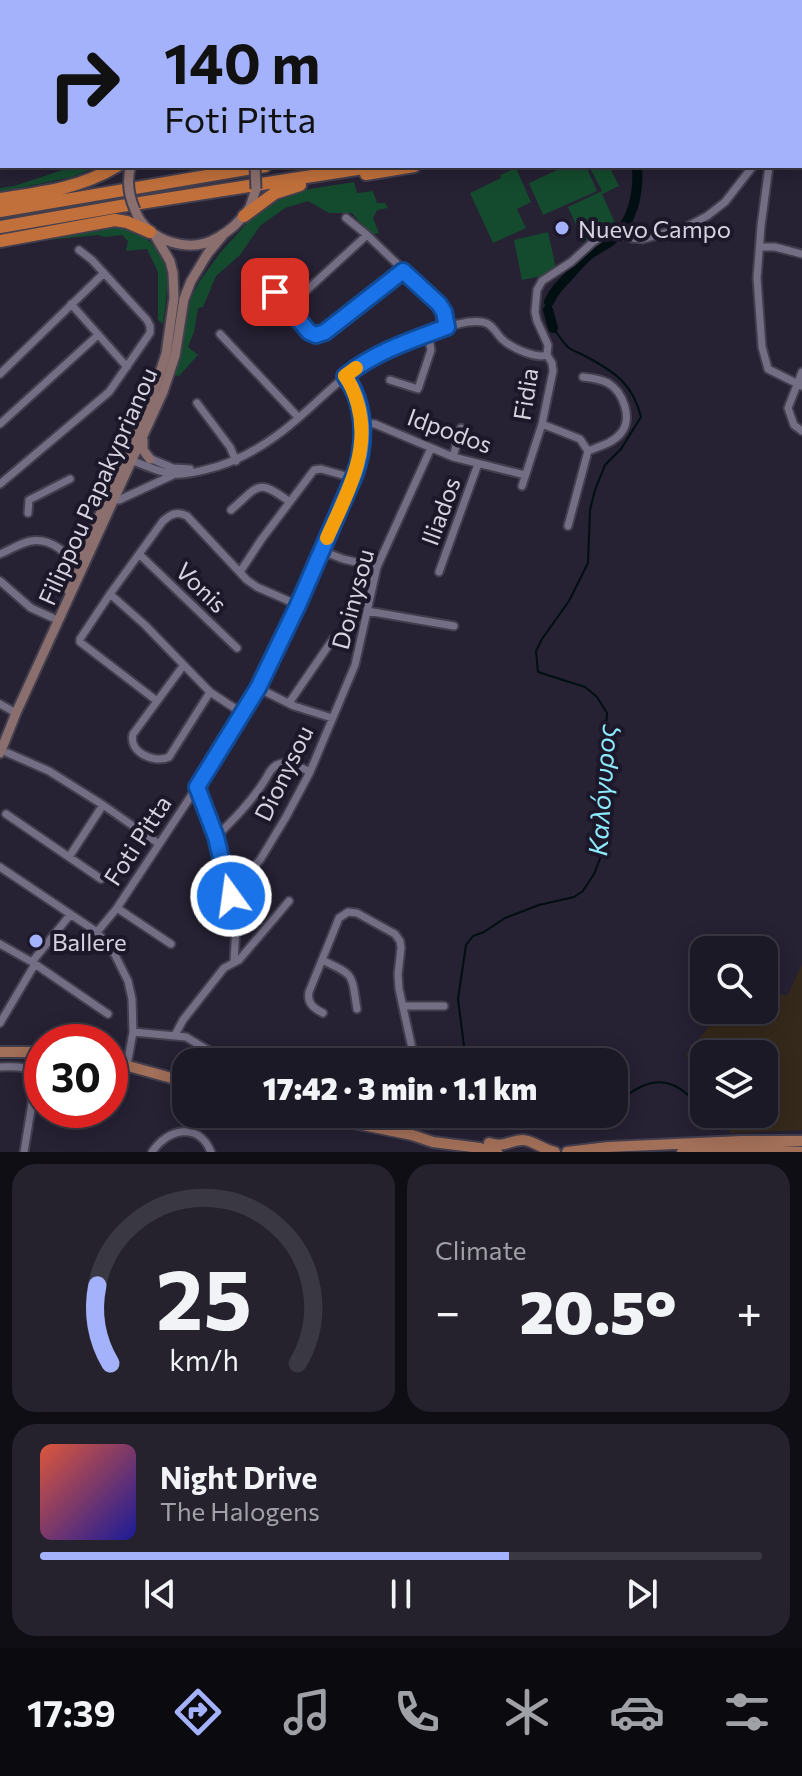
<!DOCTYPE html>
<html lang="en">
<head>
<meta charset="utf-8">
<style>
  body { margin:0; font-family:Commissioner,sans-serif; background:#25222e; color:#f1f3f6; height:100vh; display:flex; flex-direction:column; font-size:30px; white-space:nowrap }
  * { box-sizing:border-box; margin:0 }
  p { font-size:26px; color:#a0a0a7 }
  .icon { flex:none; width:44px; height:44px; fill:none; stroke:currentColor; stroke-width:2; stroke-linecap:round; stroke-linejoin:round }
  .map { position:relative; height:1152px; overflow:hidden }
  .side { display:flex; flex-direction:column; gap:12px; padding:12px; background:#0f0e15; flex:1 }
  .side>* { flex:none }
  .banner { position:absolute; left:0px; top:0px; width:802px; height:168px; box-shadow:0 4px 20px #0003,0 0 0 2px #3a3843; background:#a4b2fc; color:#111; overflow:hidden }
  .controls { position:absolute; left:690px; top:936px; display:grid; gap:16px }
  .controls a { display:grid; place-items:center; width:88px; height:88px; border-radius:16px; background:#1c1926; box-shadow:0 4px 20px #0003,0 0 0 2px #3a3843; font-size:40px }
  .speed { position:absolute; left:24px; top:1024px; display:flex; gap:16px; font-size:40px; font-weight:700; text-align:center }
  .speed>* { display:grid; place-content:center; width:104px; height:104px; border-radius:50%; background:#1c1926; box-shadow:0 4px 20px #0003,0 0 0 2px #3a3843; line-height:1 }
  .speed .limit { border:12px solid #d22; background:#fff; color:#111 }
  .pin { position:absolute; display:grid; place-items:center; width:68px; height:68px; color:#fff; margin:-34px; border-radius:16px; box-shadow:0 4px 12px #0006 }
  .me { position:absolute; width:88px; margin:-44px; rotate:346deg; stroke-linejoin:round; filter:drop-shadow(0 0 6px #0008) }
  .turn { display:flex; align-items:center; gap:28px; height:168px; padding:0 32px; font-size:36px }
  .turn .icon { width:104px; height:104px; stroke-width:2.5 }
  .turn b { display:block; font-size:56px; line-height:68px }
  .big { font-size:60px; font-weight:800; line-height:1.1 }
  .side .widget { flex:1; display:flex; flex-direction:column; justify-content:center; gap:12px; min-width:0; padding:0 28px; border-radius:24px; background:#25222e }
  .side .dial { align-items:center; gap:0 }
  .dial svg { height:208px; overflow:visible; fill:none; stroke:#3a3843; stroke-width:7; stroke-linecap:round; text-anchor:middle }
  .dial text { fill:#f1f3f6; stroke:none }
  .song { display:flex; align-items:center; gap:24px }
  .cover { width:96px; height:96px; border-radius:12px; background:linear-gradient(135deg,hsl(10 70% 55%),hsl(240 70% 35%)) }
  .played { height:8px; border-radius:4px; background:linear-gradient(90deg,#a4b2fc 65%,#3a3843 65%) }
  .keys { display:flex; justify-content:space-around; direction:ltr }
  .heat { display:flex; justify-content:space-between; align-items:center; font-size:44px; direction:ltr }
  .side .tiles { flex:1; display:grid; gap:12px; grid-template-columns:1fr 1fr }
  .widget:last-child { grid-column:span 2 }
  .trip { position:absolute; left:172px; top:1048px; width:456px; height:80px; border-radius:24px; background:#1c1926; box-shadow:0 4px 20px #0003,0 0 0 2px #3a3843; font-weight:800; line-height:80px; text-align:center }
  .dock { display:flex; height:128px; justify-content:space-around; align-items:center; background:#0b0a0f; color:#a0a0a7 }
  .dock .icon { width:56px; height:56px }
  .dock .selected { color:#a4b2fc }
  .dock b { font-size:36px; color:#f1f3f6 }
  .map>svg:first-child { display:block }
  .industrial { fill:#35291b }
  .green { fill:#144b2e }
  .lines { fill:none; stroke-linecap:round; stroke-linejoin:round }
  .stream { stroke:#010f12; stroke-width:2 }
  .river { stroke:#010f12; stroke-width:10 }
  .street-casing { stroke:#433e4e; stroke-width:11 }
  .secondary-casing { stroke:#433e4e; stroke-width:13 }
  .primary-casing { stroke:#433e4e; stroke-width:14 }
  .highway-casing { stroke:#433e4e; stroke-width:16 }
  .street { stroke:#736e84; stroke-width:7 }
  .secondary { stroke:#8a6f6e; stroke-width:9 }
  .primary { stroke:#a26f58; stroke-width:10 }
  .highway { stroke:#c1703b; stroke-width:12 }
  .secondary-bridge-casing { stroke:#433e4e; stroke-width:13; stroke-linecap:butt }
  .secondary-bridge { stroke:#8a6f6e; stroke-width:9 }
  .route-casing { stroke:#114b97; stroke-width:20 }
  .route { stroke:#1a73e8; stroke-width:14 }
  .slow { stroke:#f59e0b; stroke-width:14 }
  .poi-dot { fill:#a4b2fc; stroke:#1c1829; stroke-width:3 }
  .labels { text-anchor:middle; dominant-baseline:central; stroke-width:8; stroke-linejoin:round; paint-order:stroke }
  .poi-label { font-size:24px; fill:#d6d3e0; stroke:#1c1829; text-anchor:start }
  .street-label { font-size:24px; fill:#d6d3e0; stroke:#1c1829 }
  .water-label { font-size:26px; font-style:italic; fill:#8debfd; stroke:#1c1829 }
</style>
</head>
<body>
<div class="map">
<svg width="802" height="1152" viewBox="0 0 802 1152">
  <rect width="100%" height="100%" fill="#262133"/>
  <path class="industrial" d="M 559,0 L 802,0 L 802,75 L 800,75 L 800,2 L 559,2 Z
    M 802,964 L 802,1130 L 731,1133 L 720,1114 L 764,1114 L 764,1054 L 704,1054 L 704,1086 L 686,1055 L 722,1010 L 764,1010 L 764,995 L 788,995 Z"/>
  <path class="green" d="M 295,0 L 453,0 L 453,2 L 295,2 Z
    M 75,166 L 100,166 L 72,177 L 0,192 L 0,188 L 14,186 Z
    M 566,166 L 586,166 L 597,191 L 543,215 L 529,183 Z
    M 589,166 L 609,166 L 619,186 L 602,194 L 617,227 L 584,242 L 568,207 L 602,191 Z
    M 516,168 L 531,202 L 517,209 L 526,228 L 493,243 L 470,193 L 501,178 L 500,175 Z
    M 354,182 L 357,193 L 373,191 L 377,203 L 385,203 L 388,208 L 377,210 L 373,218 L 379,233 L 371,235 L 352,213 L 329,213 L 308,201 L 285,208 L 260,226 L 240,255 L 216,276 L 203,307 L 198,308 L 194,332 L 188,347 L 198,355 L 179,376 L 174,375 L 190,300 L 199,282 L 220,253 L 247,223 L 267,206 L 297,191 Z
    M 119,224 C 174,247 170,271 163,324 L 158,320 L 158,272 L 147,249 L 126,251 L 128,241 L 122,235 L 105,237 L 98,235 L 38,241 L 0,248 L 0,245 Z
    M 548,232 L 557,273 L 522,280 L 514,240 Z"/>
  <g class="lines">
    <path class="stream" d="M 466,1062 L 458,999 L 466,945 L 473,936 L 484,932 L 505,918 L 539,905 L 574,897 L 583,891 L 594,874 L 603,851 L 606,822 L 602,801 L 607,713 L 597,697 L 585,687 L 538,672 L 536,651 L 542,639 L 569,601 L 588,563 L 590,510 L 595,490 L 605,465 L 621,449 L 641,417 C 633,384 615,372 587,357 C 581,354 574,351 569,348 C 563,343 558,334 553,328
      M 614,1107 C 628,1092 651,1076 673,1085 C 685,1090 696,1102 704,1111
      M 512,1114 C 530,1122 549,1131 569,1126 C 579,1123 589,1118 600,1114
      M 706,1114 L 718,1130"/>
    <path class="river" d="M 549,2 L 549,0
      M 549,302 C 554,291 560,285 568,277 C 575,269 581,261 590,254 C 597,249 604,246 611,241 C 633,223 639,193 637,166
      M 548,310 L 553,328"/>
    <defs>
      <path id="street" d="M 604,0 L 605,2
        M 531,2 L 532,0
        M 800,69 L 802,68
        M 769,166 L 761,226 L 757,278 L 762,347 L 768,369 L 802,386
        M 346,218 L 367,235 L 439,304 L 444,312 L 447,327
        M 760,247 L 775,247 L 802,254
        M 307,290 L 367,235
        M 275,292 L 309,332 L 319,335 L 325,332 L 403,271
        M 71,304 L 127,367
        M 220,334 L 298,417
        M 802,372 L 788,408 L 794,425 L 802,431
        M 0,374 L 104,273
        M 583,377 C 592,378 600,379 608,383 C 623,392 633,418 621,433 C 613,443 600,446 588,451
        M 390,380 L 418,389 L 431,350 L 428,334
        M 197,403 L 230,447 L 236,461
        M 361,423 L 375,424 L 453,457 L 525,475
        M 0,424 L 98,335
        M 542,424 L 580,439 L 588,451 L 568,526
        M 453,457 L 461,428
        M 149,458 L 173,468 L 190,469
        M 128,459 C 142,464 159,473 174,474 C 184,475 195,472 204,470 C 231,464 254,452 276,436 C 313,410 340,373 381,353 C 402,343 465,315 486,323 C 494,326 497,335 503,340 C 512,348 536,359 547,355
        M 0,484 L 109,392 L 150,333 L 150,326 L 147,320 L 92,260 L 79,250
        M 522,486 L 542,424 L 553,371 L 552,363 L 547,355 L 548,345 L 537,321 L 535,312 L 537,290 L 542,281 L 571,262 L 593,242 L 603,235 L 616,232 L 632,238 L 643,239 L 686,227 L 707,216 L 725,202 L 753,166
        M 119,500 L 173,475
        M 231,510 C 260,485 257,478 290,502
        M 28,513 L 29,500 L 70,479
        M 322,551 L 343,559 L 377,567
        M 0,554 C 10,550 20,543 31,541 C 49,538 73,553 74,572
        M 139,554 L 237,648
        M 240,572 L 261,540 L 314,470 L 321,469 L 353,478
        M 439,572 L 478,464
        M 0,581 L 31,608 L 53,618
        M 110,594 L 145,625 L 210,692 L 242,713
        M 367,611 L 454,626
        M 183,666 L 133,734 C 128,752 154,764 169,757 L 210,692
        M 258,688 L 294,706 L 332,718
        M 157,701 L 80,642 L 80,639 L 110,594 L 163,521 C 171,514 177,511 187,516 L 247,580 L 257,587 L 298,605
        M 289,703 L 333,639
        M 0,704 L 16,713
        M 8,753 L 49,771 L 103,805 L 159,844
        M 197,787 L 216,837 L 226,878 L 230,882 L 239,883 L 260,860 L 286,817 L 310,772 L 355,665 L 377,567 L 431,448
        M 6,814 L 101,879
        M 216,837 C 233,820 250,803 263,783 C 268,776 271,766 279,764 C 289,760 301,768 310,772
        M 69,857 L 103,805
        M 0,867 L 97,932 L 114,953 L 128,981 L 132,999 L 133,1032 L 127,1065
        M 233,882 L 231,896 L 236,926 L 234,962
        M 117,908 L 171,944
        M 97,932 L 117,908 L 214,761 L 258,688 L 298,605 L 353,478 L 361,454 L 361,417 L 354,393 L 345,376
        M 0,944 L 32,962 L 108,1014
        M 322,960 C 356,976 351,973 357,1009
        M 32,962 L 70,915
        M 403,1006 L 444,1006
        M 323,1013 C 313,1008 307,1003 309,992 L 339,918 L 348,912 L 357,913 L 395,934 L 400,941 L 401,948 L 398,974 L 399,989 L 415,1062
        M 0,1023 L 35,964
        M 133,1032 L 186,1037 L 228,1062
        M 175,1035 L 183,1020 L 224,968 L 239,960 L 289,901
        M 0,1067 C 15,1067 28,1064 36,1079 L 24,1152
        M 408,1135 L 412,1114
        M 152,1152 C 168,1128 199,1122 211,1152"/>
      <path id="secondary" d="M 207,2 L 207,0
        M 218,2 L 218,0
        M 135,210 C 141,226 155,237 171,242 C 196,250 214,243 234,226 C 240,220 246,214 250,207 C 252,201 254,195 256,189
        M 143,440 L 143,450 L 150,459
        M 67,589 L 151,399 L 166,354 L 174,298 L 173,273 L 170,261 L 154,234
        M 0,753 L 16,713 L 163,392 L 175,356 L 184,299 L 191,281 L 208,253 L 223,235"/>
      <path id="primary" d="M 0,1052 L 42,1052
        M 110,1061 L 186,1082
        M 310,1114 L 412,1135 L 433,1142 L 480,1148 L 497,1152
        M 489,1143 C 506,1148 509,1140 523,1140 C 532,1140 544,1150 555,1152
        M 567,1152 L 608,1147 L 742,1141 L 802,1141
        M 682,1152 L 743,1149 L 802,1152"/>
      <path id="highway" d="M 800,85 L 802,85
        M 800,108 L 802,108
        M 366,174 L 414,166
        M 0,199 C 41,193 81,188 117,166
        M 0,211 L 265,166
        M 244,216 L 275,193 L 300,185
        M 0,227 L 121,206 L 376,166
        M 0,241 L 115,220 L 127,222 L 150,232"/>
    </defs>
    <use href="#street" class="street-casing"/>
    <use href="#secondary" class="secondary-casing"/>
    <use href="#primary" class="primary-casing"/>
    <use href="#highway" class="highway-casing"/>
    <use href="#street" class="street"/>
    <use href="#secondary" class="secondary"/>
    <use href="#primary" class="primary"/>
    <use href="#highway" class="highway"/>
    <defs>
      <path id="secondary-bridge" d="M 131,166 C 126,181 129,196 135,210
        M 255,166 L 256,189"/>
    </defs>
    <use href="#secondary-bridge" class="secondary-bridge-casing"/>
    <use href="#secondary-bridge" class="secondary-bridge"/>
  </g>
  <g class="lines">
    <defs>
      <path id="route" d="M 231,896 L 233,882 L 228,880 L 225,875 L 216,837 L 197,787 L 258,688 L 298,605 L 355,474 C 366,444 366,403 345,376 C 375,352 411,340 447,327 L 444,312 L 439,304 L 403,271 L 325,332 L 316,335 L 309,332 L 275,292"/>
    </defs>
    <use href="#route" class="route-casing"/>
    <use href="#route" class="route"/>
    <path class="slow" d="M 327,538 C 346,495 371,453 358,405 C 355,394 352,385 345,376 L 356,368"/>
  </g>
  <g class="poi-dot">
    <circle cx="562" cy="228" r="8"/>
    <circle cx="36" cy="941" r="8"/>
  </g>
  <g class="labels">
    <g class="poi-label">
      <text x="578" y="228">Nuevo Campo</text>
      <text x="52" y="941">Ballere</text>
    </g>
    <g class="street-label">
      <text transform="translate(525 394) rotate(-81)">Fidia</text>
      <text transform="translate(450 430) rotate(20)">Idpodos</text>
      <text transform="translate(97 486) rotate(-66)">Filippou Papakyprianou</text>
      <text transform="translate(440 511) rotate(-70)">Iliados</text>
      <text transform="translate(202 587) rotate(44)">Vonis</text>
      <text transform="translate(352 599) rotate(-75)">Doinysou</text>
      <text transform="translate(283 773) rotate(-64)">Dionysou</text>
      <text transform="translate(137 840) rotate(-57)">Foti Pitta</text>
    </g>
    <g class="water-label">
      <text transform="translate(601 790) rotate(-86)">Καλόγυρος</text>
    </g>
  </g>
</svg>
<div class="controls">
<a><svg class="icon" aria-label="search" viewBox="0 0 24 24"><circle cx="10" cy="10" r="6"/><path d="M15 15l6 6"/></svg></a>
<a><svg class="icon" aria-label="layers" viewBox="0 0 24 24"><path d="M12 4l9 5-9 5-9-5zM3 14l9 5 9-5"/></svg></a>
</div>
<div class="speed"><div class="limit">30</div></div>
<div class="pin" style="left:275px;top:292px;background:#d93025"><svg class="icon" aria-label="arrive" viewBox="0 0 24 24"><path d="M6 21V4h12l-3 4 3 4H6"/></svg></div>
<svg class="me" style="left:231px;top:896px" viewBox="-20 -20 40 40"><circle r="17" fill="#1a73e8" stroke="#fff" stroke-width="3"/><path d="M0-11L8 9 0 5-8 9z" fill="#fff"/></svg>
<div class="trip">17:42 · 3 min · 1.1 km</div>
<div class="banner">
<div class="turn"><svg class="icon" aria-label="right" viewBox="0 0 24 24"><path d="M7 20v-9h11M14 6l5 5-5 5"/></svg><div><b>140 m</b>Foti Pitta</div></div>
</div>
</div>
<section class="side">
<div class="tiles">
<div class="widget dial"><svg viewBox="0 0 100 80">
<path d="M14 69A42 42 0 1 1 86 69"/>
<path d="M14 69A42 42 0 0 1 9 39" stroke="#a4b2fc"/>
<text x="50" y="56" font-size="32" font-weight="700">25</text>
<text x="50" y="72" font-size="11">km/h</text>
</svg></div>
<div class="widget"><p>Climate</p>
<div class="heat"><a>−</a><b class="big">20.5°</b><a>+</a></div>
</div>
<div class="widget">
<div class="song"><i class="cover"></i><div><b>Night Drive</b><p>The Halogens</p></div></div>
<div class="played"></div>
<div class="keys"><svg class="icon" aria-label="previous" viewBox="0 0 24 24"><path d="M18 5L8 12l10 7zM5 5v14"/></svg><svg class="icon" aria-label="pause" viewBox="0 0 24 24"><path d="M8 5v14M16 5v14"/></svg><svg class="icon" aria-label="next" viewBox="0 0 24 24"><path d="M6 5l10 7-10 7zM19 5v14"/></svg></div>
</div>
</div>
</section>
<nav class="dock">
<b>17:39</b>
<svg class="icon selected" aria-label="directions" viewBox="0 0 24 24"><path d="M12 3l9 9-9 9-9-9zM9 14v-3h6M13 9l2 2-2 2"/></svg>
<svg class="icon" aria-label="music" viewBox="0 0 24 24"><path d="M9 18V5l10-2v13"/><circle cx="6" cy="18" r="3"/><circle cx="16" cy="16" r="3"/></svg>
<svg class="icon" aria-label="phone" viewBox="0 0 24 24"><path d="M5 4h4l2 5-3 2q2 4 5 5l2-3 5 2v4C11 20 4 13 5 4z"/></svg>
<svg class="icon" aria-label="climate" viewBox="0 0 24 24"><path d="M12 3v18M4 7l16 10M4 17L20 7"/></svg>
<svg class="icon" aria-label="car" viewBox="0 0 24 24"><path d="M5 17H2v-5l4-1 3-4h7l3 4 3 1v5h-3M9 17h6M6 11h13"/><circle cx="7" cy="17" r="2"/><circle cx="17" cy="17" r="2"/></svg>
<svg class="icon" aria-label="filters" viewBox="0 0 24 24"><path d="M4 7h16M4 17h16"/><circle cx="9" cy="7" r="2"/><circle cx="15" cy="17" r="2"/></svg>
</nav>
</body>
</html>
